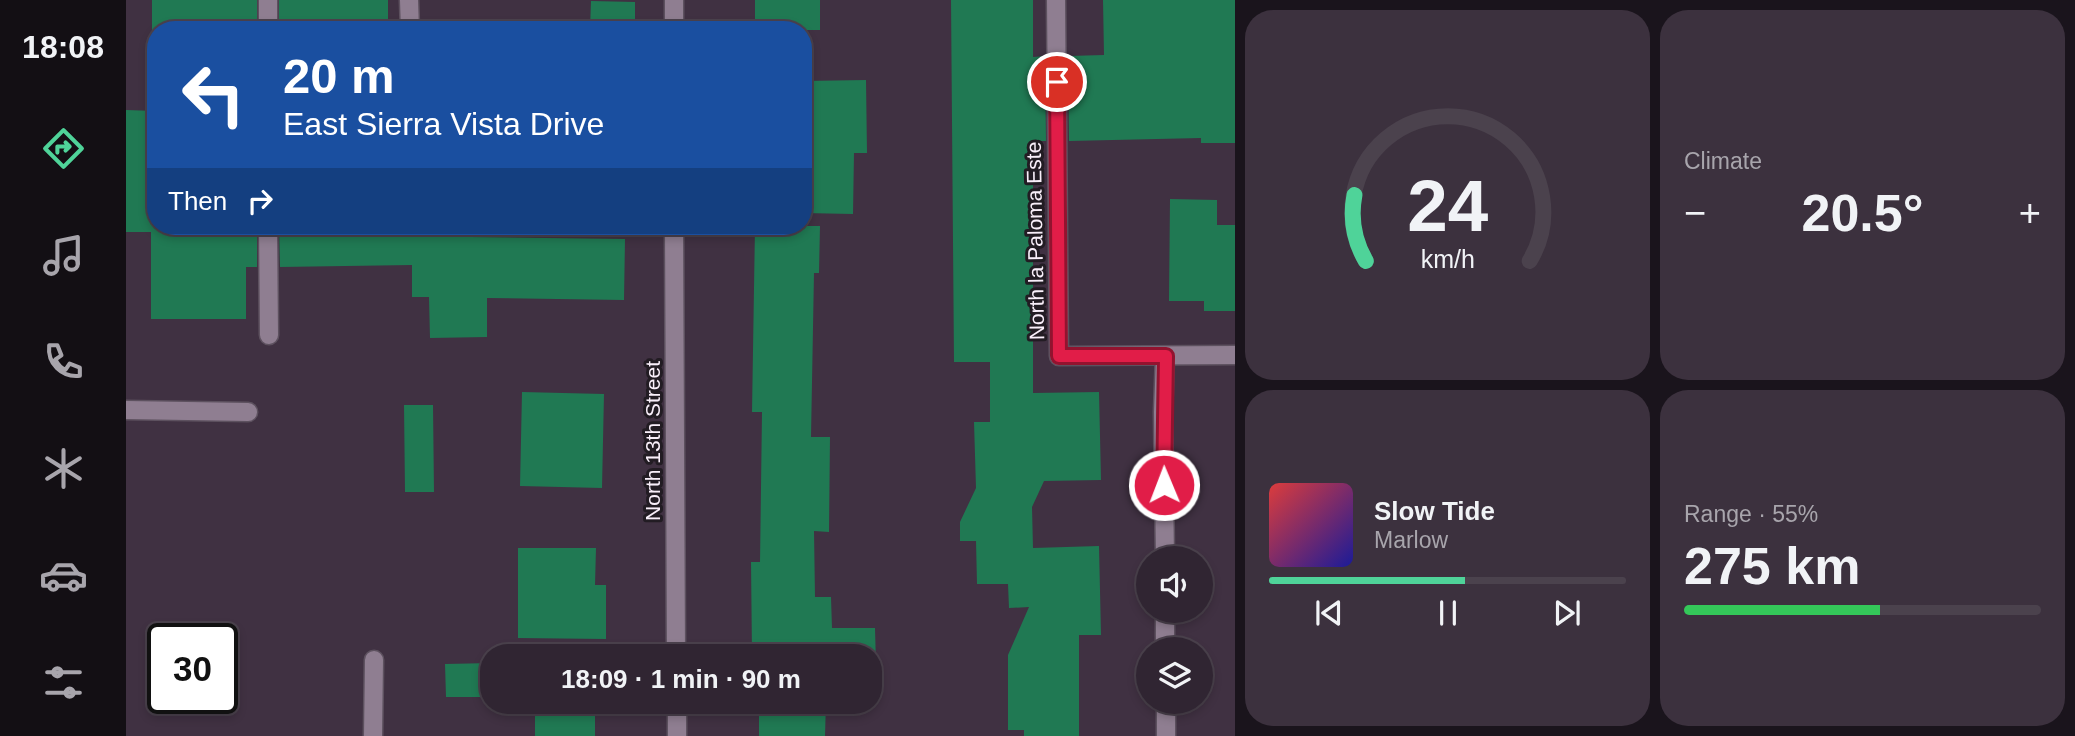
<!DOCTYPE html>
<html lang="en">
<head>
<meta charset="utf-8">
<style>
  body { margin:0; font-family:Helvetica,sans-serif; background:#3c313e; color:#f1f3f6; height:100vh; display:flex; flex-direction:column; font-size:26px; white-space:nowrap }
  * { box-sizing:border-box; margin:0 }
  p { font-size:23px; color:#a8a5ac }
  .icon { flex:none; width:38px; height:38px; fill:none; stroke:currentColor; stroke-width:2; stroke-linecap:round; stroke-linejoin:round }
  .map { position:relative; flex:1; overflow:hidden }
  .details { display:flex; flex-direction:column; gap:10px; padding:10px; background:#1a141c; width:840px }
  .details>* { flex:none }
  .top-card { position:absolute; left:21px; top:21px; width:665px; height:214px; border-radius:28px; box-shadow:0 4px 10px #0003,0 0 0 2px #4b424d; background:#1a4fa0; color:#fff; overflow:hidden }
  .tools { position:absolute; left:1010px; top:546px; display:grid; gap:14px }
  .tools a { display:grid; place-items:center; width:77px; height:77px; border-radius:50%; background:#302532; box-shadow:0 4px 10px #0003,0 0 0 2px #4b424d; font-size:35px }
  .speed { position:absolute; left:21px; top:623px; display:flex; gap:14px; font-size:35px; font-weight:700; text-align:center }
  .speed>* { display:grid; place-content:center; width:91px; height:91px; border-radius:50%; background:#302532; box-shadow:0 4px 10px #0003,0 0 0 2px #4b424d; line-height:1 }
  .speed .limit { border:4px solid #111; border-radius:10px; background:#fff; color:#111 }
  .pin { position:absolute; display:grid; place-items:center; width:60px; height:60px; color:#fff; margin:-30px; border:4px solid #fff; border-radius:50%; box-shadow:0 2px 7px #0007 }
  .me { position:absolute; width:77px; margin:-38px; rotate:359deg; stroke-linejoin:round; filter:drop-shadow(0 0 5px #0008) }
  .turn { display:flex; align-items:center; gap:24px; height:147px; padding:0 21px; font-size:32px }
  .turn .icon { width:91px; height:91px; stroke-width:2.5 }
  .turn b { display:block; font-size:49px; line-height:60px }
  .then { display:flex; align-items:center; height:66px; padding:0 21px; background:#0003; gap:14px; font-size:26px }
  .big { font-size:52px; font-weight:700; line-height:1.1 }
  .details .tile { flex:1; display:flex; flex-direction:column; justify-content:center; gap:10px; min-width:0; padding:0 24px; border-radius:28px; background:#3c313e }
  .details .dial { align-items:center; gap:0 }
  .dial svg { height:182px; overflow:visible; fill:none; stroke:#4b424d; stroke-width:7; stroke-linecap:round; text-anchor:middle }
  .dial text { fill:#f1f3f6; stroke:none }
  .song { display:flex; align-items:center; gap:21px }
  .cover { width:84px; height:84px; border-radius:10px; background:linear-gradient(135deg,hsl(0 70% 55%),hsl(240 70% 35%)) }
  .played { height:7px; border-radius:4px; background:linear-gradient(90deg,#4fd399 55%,#4b424d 55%) }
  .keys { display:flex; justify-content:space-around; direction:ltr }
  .heat { display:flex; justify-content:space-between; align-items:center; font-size:38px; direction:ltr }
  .charge { height:10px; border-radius:5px; background:linear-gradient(90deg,#34c759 55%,#4b424d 0) }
  .details .tiles { flex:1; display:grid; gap:10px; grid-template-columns:repeat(2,1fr) }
  .trip { position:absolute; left:354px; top:644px; width:402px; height:70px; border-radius:28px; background:#302532; box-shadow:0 4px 10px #0003,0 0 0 2px #4b424d; font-weight:700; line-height:70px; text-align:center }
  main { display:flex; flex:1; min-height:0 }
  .tabs { display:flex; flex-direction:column; width:126px; justify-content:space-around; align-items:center; background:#130f14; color:#a8a5ac }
  .tabs .icon { width:49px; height:49px }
  .tabs .current { color:#4fd399 }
  .tabs b { font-size:32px; color:#f1f3f6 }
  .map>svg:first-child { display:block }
  .building { fill:#207953 }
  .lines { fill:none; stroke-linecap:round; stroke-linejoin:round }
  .minor-casing { stroke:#5d515f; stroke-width:21 }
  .minor { stroke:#8f7e91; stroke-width:18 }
  .route-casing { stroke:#92132f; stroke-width:18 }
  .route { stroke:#e11d48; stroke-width:12 }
  .labels { text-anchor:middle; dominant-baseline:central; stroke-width:6; stroke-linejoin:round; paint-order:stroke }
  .street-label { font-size:21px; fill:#f9effa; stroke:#221c23 }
</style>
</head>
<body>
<main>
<nav class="tabs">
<b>18:08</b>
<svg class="icon current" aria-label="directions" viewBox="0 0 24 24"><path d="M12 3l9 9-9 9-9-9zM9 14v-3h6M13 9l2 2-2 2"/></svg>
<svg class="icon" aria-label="music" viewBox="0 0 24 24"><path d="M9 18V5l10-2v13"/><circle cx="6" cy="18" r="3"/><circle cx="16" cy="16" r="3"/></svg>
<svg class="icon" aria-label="phone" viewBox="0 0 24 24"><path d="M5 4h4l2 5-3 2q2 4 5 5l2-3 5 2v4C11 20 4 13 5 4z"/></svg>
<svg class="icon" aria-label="climate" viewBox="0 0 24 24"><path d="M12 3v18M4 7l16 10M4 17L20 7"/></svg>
<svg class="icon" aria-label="car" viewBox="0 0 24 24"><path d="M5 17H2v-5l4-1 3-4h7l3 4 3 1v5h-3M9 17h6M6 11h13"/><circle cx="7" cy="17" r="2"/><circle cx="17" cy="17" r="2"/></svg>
<svg class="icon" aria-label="filters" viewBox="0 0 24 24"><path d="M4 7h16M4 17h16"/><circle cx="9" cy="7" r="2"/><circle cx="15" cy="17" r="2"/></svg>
</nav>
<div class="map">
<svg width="1109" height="736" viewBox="0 0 1109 736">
  <rect width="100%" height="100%" fill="#403142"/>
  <path class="building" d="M 26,0 L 131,0 L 131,30 L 26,30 Z
    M 153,0 L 262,0 L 262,30 L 153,30 Z
    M 629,0 L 694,0 L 694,30 L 629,30 Z
    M 825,0 L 907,0 L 907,57 L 919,56 L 920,141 L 907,141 L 907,393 L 973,392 L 975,480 L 918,481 L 906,507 L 907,548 L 973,546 L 975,635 L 953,635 L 953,736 L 898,736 L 898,730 L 882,730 L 882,655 L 903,607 L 883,608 L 882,584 L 851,584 L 850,541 L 834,541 L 834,522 L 850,488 L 848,422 L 864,422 L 864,362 L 828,362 Z
    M 977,0 L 1109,0 L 1109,143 L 1075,143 L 1075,138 L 943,141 L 942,56 L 978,55 Z
    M 465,1 L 509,2 L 509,30 L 464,30 Z
    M 740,80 L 741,153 L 728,153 L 727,214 L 677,213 L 677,81 Z
    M 0,110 L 30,111 L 30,226 L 131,226 L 131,267 L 120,267 L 120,319 L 25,319 L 25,232 L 0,232 Z
    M 1044,199 L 1091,200 L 1091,225 L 1109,225 L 1109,311 L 1078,311 L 1078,301 L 1043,301 Z
    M 153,226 L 264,226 L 264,236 L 499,239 L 498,300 L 361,298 L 361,337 L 304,338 L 303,297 L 286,297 L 286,265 L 154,267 Z
    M 629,226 L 694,226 L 693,273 L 688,273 L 685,437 L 704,437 L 703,532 L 688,531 L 689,597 L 705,597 L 706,628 L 749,628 L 750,664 L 744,664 L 744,656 L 626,656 L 625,562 L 634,562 L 636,412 L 626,412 Z
    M 396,392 L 478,394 L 476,488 L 394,486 Z
    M 278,405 L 307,405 L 308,492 L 279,492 Z
    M 392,548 L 470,548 L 469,585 L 480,585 L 480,639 L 392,638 Z
    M 366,663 L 366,697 L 320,697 L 319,664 Z
    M 409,702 L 469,702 L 469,736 L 409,736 Z
    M 633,702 L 700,702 L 699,736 L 633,736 Z"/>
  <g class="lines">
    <defs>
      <path id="minor" d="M 142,0 L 142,30
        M 283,0 L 284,30
        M 548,0 L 548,30
        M 930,0 L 933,356 L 1109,355
        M 142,226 L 143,335
        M 548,226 L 550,656
        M 0,410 L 122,412
        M 1039,558 L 1037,412 L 1039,356
        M 1039,611 L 1039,649
        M 551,702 L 551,736
        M 1040,702 L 1040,736
        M 247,736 L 248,660"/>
    </defs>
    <use href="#minor" class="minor-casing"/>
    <use href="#minor" class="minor"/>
  </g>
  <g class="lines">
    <defs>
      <path id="route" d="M 931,82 L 933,356 L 1040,356 L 1038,485"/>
    </defs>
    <use href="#route" class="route-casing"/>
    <use href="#route" class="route"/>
  </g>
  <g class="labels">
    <g class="street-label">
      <text transform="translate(909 241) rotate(-91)">North la Paloma Este</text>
      <text transform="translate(526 441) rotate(-90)">North 13th Street</text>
    </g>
  </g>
</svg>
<div class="tools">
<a><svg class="icon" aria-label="sound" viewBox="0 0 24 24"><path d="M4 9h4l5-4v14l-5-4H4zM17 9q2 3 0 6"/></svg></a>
<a><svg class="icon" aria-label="layers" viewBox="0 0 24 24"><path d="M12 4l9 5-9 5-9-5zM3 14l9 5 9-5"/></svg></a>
</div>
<div class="speed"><div class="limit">30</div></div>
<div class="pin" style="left:931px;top:82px;background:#d93025"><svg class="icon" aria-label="arrive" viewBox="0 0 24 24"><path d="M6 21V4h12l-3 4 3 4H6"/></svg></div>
<svg class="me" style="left:1038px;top:485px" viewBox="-20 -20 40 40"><circle r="17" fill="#e11d48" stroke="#fff" stroke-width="3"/><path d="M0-11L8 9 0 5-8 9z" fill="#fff"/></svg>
<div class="trip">18:09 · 1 min · 90 m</div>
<div class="top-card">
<div class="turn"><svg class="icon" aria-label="left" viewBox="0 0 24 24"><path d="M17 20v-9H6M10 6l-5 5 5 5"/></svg><div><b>20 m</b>East Sierra Vista Drive</div></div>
<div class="then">Then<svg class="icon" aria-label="right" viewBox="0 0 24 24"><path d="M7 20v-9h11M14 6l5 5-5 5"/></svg></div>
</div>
</div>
<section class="details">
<div class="tiles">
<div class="tile dial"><svg viewBox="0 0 100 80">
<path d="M14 69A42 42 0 1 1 86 69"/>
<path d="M14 69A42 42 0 0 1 9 40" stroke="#4fd399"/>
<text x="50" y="56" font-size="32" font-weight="700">24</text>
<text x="50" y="72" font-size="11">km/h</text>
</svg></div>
<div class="tile"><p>Climate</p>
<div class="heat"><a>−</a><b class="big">20.5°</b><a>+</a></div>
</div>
<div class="tile">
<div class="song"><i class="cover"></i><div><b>Slow Tide</b><p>Marlow</p></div></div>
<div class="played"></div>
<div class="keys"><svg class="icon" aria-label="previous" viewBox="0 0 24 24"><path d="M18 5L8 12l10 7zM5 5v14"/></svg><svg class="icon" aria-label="pause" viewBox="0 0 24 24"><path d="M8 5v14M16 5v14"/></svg><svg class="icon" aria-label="next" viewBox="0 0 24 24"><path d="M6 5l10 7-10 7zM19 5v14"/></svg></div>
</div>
<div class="tile"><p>Range · 55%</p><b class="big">275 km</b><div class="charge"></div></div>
</div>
</section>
</main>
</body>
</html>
